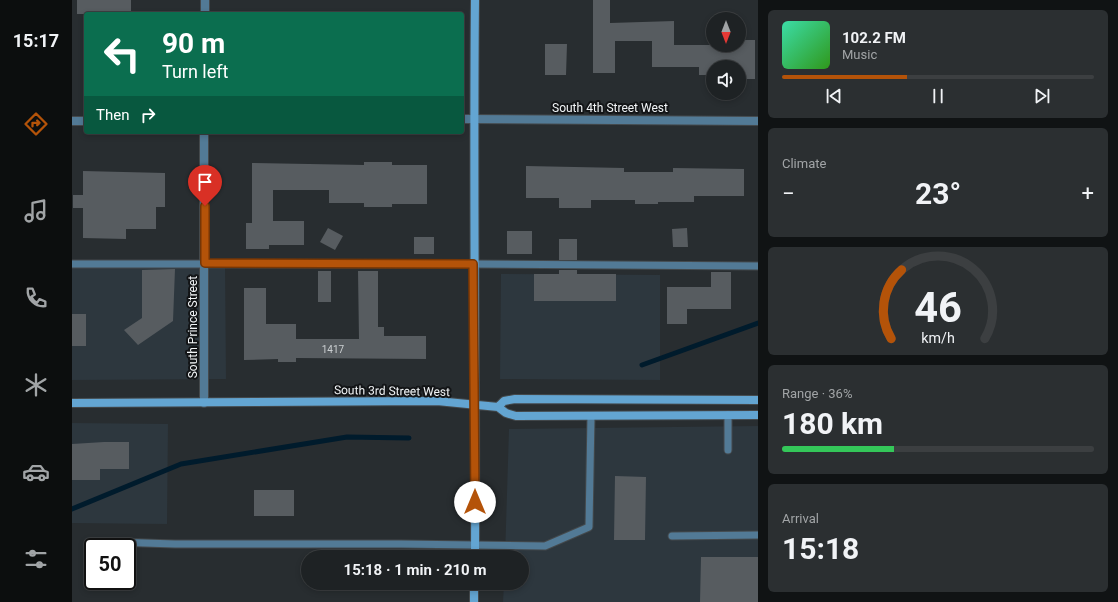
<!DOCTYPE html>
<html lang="en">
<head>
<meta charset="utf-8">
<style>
  body { margin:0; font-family:Roboto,sans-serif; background:#2b2f31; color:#f1f3f6; height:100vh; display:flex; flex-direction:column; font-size:15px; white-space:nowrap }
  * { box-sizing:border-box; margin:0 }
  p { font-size:13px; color:#a1a4a6 }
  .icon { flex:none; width:22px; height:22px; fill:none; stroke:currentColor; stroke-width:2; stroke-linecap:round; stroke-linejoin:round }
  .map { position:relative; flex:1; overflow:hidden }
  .drawer { display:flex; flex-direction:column; gap:10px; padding:10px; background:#101314; width:360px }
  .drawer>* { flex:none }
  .hud { position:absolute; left:12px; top:12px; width:380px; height:122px; border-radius:4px; box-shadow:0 2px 6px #0003,0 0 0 1px #3c3f41; background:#0b6e4f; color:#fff; overflow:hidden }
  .needle { width:26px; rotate:180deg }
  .fabs { position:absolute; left:634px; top:12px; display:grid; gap:8px }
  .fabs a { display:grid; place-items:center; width:40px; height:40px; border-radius:50%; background:#1e2224; box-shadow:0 2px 6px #0003,0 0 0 1px #3c3f41; font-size:20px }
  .speed { position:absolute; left:12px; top:538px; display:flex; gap:8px; font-size:20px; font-weight:700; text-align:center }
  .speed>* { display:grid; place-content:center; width:52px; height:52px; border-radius:50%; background:#1e2224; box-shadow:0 2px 6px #0003,0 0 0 1px #3c3f41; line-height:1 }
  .speed .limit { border:2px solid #111; border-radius:6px; background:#fff; color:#111 }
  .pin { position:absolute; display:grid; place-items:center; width:34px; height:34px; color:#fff; margin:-41px -17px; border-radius:50% 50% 50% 0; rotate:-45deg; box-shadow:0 0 4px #0007 }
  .pin .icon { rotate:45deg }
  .me { position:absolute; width:44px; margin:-22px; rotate:0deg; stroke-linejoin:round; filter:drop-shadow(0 0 3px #0008) }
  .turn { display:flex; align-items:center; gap:14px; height:84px; padding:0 12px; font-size:18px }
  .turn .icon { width:52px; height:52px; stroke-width:2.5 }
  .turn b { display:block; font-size:28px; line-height:34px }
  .then { display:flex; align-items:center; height:38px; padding:0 12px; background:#0003; gap:8px; font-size:15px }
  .big { font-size:30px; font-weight:700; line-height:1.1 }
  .drawer .tile { flex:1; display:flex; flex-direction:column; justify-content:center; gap:6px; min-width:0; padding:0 14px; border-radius:6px; background:#2b2f31 }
  .drawer .dial { align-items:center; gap:0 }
  .dial svg { height:104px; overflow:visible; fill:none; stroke:#3c3f41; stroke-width:7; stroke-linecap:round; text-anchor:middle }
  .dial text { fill:#f1f3f6; stroke:none }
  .song { display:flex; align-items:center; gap:12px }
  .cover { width:48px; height:48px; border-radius:6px; background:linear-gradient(135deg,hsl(160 70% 55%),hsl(110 70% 35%)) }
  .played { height:4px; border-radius:2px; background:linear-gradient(90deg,#b45309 40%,#3c3f41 40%) }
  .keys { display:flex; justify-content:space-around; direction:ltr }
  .heat { display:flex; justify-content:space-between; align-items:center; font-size:22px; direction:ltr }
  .charge { height:6px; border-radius:3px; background:linear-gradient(90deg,#34c759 36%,#3c3f41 0) }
  .trip { position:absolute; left:229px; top:550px; width:228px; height:40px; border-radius:20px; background:#1e2224; box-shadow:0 2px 6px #0003,0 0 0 1px #3c3f41; font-weight:700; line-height:40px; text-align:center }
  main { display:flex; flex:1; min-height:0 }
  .tab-bar { display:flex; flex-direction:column; width:72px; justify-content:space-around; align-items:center; background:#0c0e0e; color:#a1a4a6 }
  .tab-bar .icon { width:28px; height:28px }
  .tab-bar .on { color:#b45309 }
  .tab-bar b { font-size:18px; color:#f1f3f6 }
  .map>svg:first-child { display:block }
  .built { fill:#2d373e }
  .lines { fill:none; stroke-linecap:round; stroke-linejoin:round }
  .stream { stroke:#001b2c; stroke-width:5 }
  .building { fill:#575c60 }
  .lane-casing { stroke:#44494c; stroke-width:9 }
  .street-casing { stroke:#44494c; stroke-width:10 }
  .secondary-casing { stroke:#44494c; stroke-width:10 }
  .lane { stroke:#527a96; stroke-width:7 }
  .street { stroke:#527a96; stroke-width:8 }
  .secondary { stroke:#63a5d2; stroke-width:8 }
  .route-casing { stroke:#753606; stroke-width:10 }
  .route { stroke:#b45309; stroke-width:7 }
  .labels { text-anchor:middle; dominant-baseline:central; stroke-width:4; stroke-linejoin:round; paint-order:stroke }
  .number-label { font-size:10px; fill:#cbcfd1 }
  .street-label { font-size:12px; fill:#f2f5f7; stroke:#131517 }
</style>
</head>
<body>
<main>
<nav class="tab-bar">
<b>15:17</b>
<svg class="icon on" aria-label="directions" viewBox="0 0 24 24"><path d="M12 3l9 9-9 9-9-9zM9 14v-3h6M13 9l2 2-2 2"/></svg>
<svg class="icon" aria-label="music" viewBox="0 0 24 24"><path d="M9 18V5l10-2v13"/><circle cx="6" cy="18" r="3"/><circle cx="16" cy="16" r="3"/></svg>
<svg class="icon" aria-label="phone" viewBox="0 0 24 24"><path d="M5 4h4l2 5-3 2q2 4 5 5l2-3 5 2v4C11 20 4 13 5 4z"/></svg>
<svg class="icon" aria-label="climate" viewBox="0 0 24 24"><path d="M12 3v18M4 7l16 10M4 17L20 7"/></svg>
<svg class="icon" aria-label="car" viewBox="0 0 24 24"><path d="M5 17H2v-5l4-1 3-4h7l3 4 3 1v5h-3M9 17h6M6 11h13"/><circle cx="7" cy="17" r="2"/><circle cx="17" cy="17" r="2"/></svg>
<svg class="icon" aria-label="filters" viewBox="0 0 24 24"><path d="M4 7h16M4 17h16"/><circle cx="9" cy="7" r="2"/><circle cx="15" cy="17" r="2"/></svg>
</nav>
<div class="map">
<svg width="686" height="602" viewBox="0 0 686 602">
  <rect width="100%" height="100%" fill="#282d30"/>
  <path class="built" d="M 0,264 L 153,264 L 154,379 L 0,380 Z
    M 429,274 L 588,275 L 588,380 L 428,379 Z
    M 0,423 L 96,424 L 95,524 L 0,523 Z
    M 686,426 L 686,602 L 431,602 L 432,583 L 450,583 L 450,557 L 433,557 L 437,429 Z"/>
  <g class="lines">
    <path class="stream" d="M 570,365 L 686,323
      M 0,509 L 109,464 L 275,437 L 337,438"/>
  </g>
  <path class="building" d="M 5,0 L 59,0 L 59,14 L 5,14 Z
    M 521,0 L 538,0 L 538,23 L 602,21 L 602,45 L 667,45 L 667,40 L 683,40 L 683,79 L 667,79 L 667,67 L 641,67 L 641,75 L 627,75 L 627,67 L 580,67 L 580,41 L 543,41 L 543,73 L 521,73 Z
    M 473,44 L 495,44 L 494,75 L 473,75 Z
    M 292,162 L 320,162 L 320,165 L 355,165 L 355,204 L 320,204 L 320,207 L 292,207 L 292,203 L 257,203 L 257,190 L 201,190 L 201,221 L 232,221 L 232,245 L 197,245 L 197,249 L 174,249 L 174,223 L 180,223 L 180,163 L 292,165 Z
    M 454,166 L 552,168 L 552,172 L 601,172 L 601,168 L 672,169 L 672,196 L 622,196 L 622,202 L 586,202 L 586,204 L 563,204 L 563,200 L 519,200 L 519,208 L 487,208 L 487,198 L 454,198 Z
    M 11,171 L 93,173 L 93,207 L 84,207 L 84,229 L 54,229 L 54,239 L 11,238 L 11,208 L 1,208 L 1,195 L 11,195 Z
    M 256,228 L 271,236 L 263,250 L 248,242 Z
    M 615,228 L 616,247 L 601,247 L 600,229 Z
    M 435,231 L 460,231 L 460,254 L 435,254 Z
    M 342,237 L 362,237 L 362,254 L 342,254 Z
    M 487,239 L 505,239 L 505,260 L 487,260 Z
    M 103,269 L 101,321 L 66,345 L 52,330 L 70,318 L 70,270 Z
    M 487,270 L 505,270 L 505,274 L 544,274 L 544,301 L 462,301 L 462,274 L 487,274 Z
    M 246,271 L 259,271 L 259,302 L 246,302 Z
    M 286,271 L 306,271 L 306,327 L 312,327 L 312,336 L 354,336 L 354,359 L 224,358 L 224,362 L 206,362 L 206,359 L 172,360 L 172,288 L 194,288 L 194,324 L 224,324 L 224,339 L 287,339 Z
    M 639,272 L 659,272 L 659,309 L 615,309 L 615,324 L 595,324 L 595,287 L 639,287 Z
    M 0,314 L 14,314 L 14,346 L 0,346 Z
    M 32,442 L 57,442 L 57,469 L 28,469 L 28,480 L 0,480 L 0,444 Z
    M 543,476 L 574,477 L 573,540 L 542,540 Z
    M 182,490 L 222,490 L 222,516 L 182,516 Z
    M 629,557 L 686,557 L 686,602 L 628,602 Z"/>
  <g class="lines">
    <defs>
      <path id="lane" d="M 0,264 L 401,264 L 686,266
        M 656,415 L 656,450
        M 600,536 L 686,535
        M 42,542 L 103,544 L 329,544 L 473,546 L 517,527 L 519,416"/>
      <path id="street" d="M 133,14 L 133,0
        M 390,119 L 686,121
        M 0,121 L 14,121
        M 132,403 L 132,132"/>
      <path id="secondary" d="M 0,403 L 365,401 L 426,407 L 434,413 L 444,416 L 686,415
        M 426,407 L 432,401 L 443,399 L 686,400
        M 403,557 C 404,371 401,186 403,0
        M 402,602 L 402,583"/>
    </defs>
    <use href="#lane" class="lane-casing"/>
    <use href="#street" class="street-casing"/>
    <use href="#secondary" class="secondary-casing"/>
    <use href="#lane" class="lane"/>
    <use href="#street" class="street"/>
    <use href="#secondary" class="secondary"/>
  </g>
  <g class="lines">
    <defs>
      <path id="route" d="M 133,206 L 133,263 L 401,264 L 403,502"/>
    </defs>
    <use href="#route" class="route-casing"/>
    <use href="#route" class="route"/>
  </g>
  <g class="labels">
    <g class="number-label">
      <text x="261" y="349">1417</text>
    </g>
    <g class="street-label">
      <text x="538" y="108">South 4th Street West</text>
      <text transform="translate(121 327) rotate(-90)">South Prince Street</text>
      <text transform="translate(320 391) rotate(1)">South 3rd Street West</text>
    </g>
  </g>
</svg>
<div class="fabs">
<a><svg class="needle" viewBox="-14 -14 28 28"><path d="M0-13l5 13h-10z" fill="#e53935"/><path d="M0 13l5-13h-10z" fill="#a1a4a6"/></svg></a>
<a><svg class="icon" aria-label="sound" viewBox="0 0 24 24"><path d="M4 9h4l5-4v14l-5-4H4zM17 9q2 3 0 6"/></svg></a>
</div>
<div class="speed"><div class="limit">50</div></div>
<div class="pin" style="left:133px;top:206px;background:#d93025"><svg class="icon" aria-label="arrive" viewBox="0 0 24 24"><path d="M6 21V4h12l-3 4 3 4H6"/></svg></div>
<svg class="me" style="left:403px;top:502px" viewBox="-20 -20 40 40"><circle r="19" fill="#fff"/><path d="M0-13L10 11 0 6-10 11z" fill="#b45309"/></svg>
<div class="trip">15:18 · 1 min · 210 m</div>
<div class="hud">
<div class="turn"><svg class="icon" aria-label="left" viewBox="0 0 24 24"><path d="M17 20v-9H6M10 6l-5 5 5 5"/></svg><div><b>90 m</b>Turn left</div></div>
<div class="then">Then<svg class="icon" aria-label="right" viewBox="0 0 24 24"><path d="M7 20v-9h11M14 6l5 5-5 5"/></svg></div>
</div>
</div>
<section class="drawer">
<div class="tile">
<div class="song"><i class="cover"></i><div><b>102.2 FM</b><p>Music</p></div></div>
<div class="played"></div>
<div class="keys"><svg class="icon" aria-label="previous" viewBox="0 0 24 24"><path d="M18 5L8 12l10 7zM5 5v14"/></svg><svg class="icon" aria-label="pause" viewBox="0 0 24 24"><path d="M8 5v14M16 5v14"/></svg><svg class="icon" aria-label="next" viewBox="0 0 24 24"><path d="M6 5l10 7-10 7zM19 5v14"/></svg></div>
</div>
<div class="tile"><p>Climate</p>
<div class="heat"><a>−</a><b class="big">23°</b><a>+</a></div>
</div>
<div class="tile dial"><svg viewBox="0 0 100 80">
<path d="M14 69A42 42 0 1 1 86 69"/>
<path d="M14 69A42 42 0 0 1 22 16" stroke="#b45309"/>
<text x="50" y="56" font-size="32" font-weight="700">46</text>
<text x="50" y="72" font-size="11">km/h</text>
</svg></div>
<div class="tile"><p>Range · 36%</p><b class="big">180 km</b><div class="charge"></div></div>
<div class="tile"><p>Arrival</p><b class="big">15:18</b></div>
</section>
</main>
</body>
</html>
